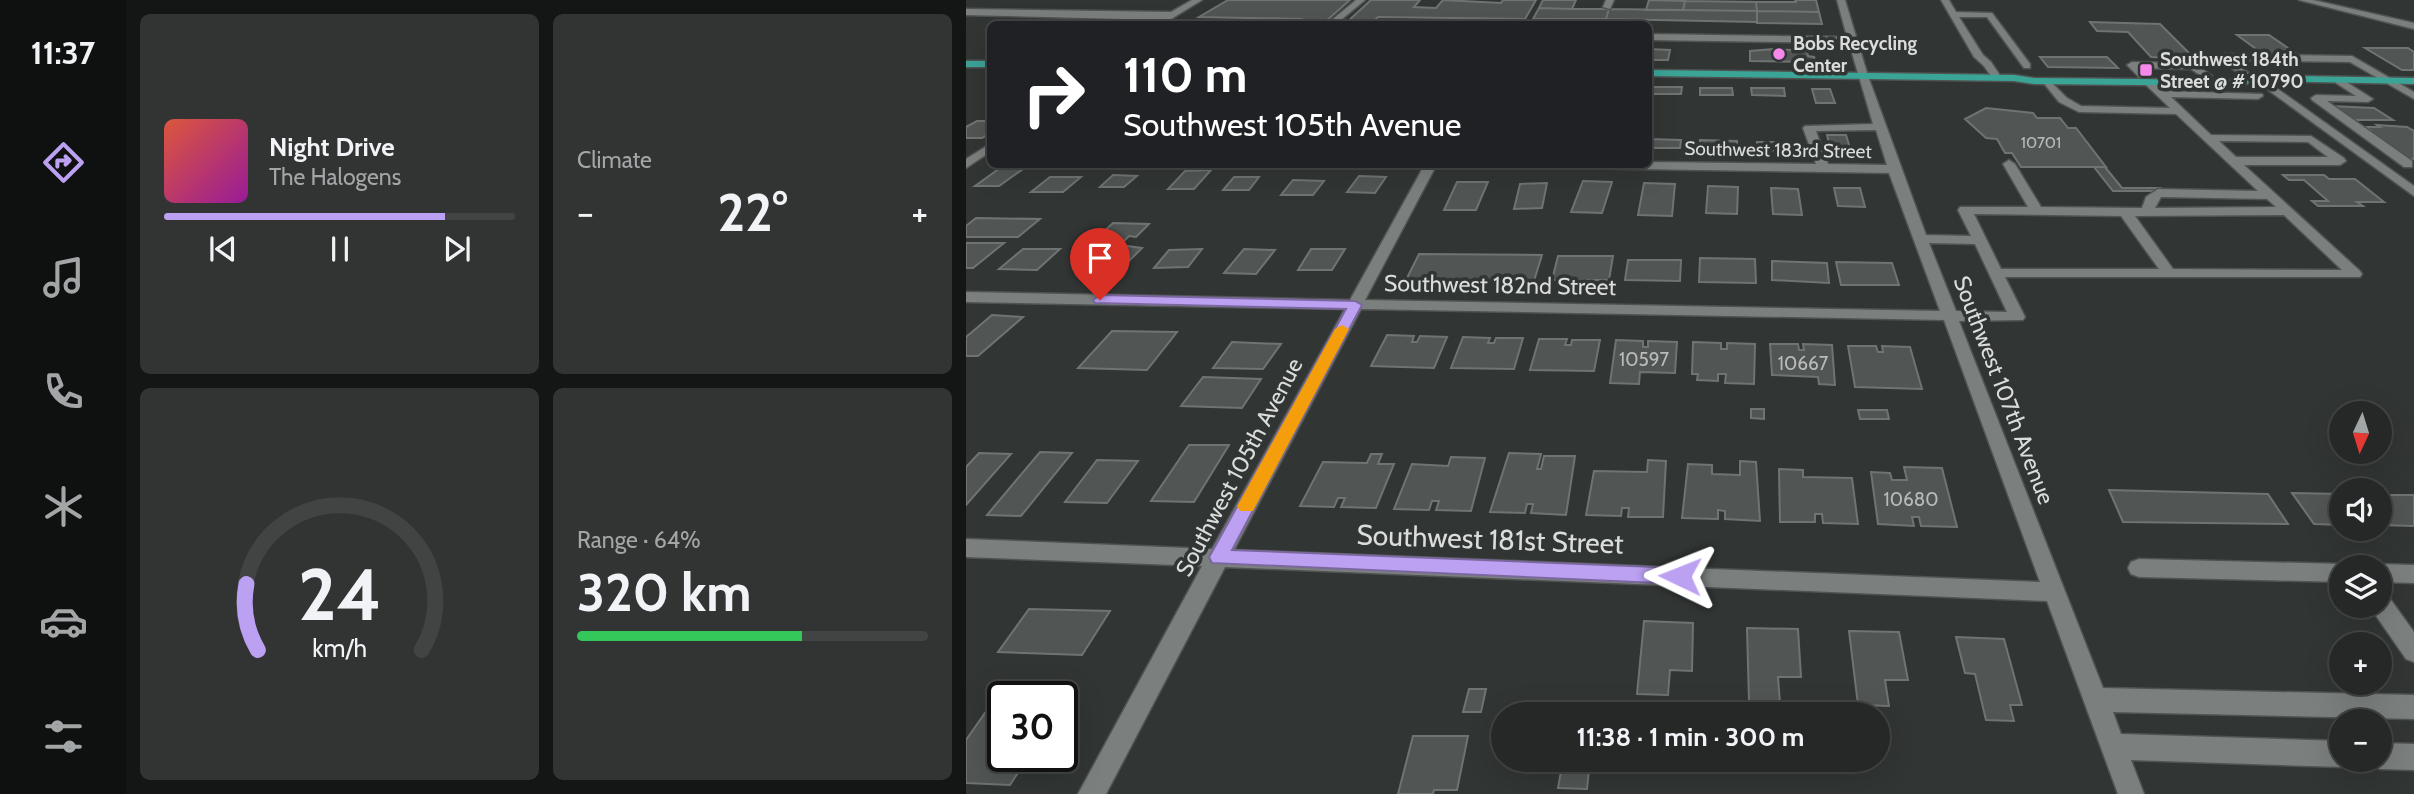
<!DOCTYPE html>
<html lang="en">
<head>
<meta charset="utf-8">
<style>
  body { margin:0; font-family:Cabin,sans-serif; background:#313433; color:#f1f3f6; height:100vh; display:flex; flex-direction:column; font-size:26px; white-space:nowrap }
  * { box-sizing:border-box; margin:0 }
  p { font-size:23px; color:#a3a6a7 }
  .icon { flex:none; width:38px; height:38px; fill:none; stroke:currentColor; stroke-width:2; stroke-linecap:round; stroke-linejoin:round }
  .map { position:relative; flex:1; overflow:hidden }
  .details { display:flex; flex-direction:column; gap:14px; padding:14px; background:#141615; width:840px }
  .details>* { flex:none }
  .guide { position:absolute; left:21px; top:21px; width:665px; height:147px; border-radius:10px; box-shadow:0 7px 28px #0002,0 0 0 2px #424444; background:#202124; color:#fff; overflow:hidden }
  .needle { width:46px; rotate:184deg }
  .controls { position:absolute; left:1363px; top:401px; display:grid; gap:14px }
  .controls a { display:grid; place-items:center; width:63px; height:63px; border-radius:50%; background:#252827; box-shadow:0 7px 28px #0002,0 0 0 2px #424444; font-size:35px }
  .speed { position:absolute; left:21px; top:681px; display:flex; gap:14px; font-size:35px; font-weight:700; text-align:center }
  .speed>* { display:grid; place-content:center; width:91px; height:91px; border-radius:50%; background:#252827; box-shadow:0 7px 28px #0002,0 0 0 2px #424444; line-height:1 }
  .speed .limit { border:4px solid #111; border-radius:10px; background:#fff; color:#111 }
  .pin { position:absolute; display:grid; place-items:center; width:60px; height:60px; color:#fff; margin:-72px -30px; border-radius:50% 50% 50% 0; rotate:-45deg; box-shadow:0 0 7px #0007 }
  .pin .icon { rotate:45deg }
  .me { position:absolute; width:77px; margin:-38px; rotate:272deg; stroke-linejoin:round; filter:drop-shadow(0 0 5px #0008) }
  .turn { display:flex; align-items:center; gap:24px; height:147px; padding:0 21px; font-size:32px }
  .turn .icon { width:91px; height:91px; stroke-width:2.5 }
  .turn b { display:block; font-size:49px; line-height:60px }
  .big { font-size:52px; font-weight:700; line-height:1.1 }
  .details .tile { flex:1; display:flex; flex-direction:column; justify-content:center; gap:10px; min-width:0; padding:0 24px; border-radius:10px; background:#313433 }
  .details .dial { align-items:center; gap:0 }
  .dial svg { height:182px; overflow:visible; fill:none; stroke:#424444; stroke-width:7; stroke-linecap:round; text-anchor:middle }
  .dial text { fill:#f1f3f6; stroke:none }
  .song { display:flex; align-items:center; gap:21px }
  .cover { width:84px; height:84px; border-radius:10px; background:linear-gradient(135deg,hsl(10 70% 55%),hsl(300 70% 35%)) }
  .played { height:7px; border-radius:4px; background:linear-gradient(90deg,#bca0f2 80%,#424444 80%) }
  .keys { display:flex; justify-content:space-around; direction:ltr }
  .heat { display:flex; justify-content:space-between; align-items:center; font-size:38px; direction:ltr }
  .charge { height:10px; border-radius:5px; background:linear-gradient(90deg,#34c759 64%,#424444 0) }
  .details .tiles { flex:1; display:grid; gap:14px; grid-template-columns:repeat(2,1fr) }
  .trip { position:absolute; left:525px; top:702px; width:399px; height:70px; border-radius:35px; background:#252827; box-shadow:0 7px 28px #0002,0 0 0 2px #424444; font-weight:700; line-height:70px; text-align:center }
  main { display:flex; flex:1; min-height:0 }
  .dock { display:flex; flex-direction:column; width:126px; justify-content:space-around; align-items:center; background:#0f1010; color:#a3a6a7 }
  .dock .icon { width:49px; height:49px }
  .dock .selected { color:#bca0f2 }
  .dock b { font-size:32px; color:#f1f3f6 }
  .map>svg:first-child { display:block }
  .building { fill:#515554; stroke:#6f7473; stroke-width:2 }
  .lines { fill:none; stroke-linecap:round; stroke-linejoin:round }
  .minor-casing { stroke:#4f5352; stroke-width:3 }
  .major-casing { stroke:#4f5352; stroke-width:3 }
  .minor { fill:#7b7f7e; fill-rule:evenodd }
  .major { fill:#3aa497; fill-rule:evenodd }
  .route { fill:#bca0f2; stroke:#7a689d; stroke-width:2 }
  .slow { fill:#f59e0b }
  .poi-dot { fill:#f688ec; stroke:#313534; stroke-width:2.5 }
  .labels { text-anchor:middle; dominant-baseline:central; stroke-width:7; stroke-linejoin:round; paint-order:stroke }
  .far-number-label { font-size:16px; fill:#b8bbba }
  .far-poi-label { font-size:19px; font-weight:bold; fill:#dadddc; stroke:#313534; text-anchor:start }
  .far-street-label { font-size:19px; fill:#dadddc; stroke:#313534 }
  .number-label { font-size:19px; fill:#b8bbba }
  .street-label { font-size:23px; fill:#dadddc; stroke:#313534 }
  .near-street-label { font-size:28px; fill:#dadddc; stroke:#313534 }
</style>
</head>
<body>
<main>
<nav class="dock">
<b>11:37</b>
<svg class="icon selected" aria-label="directions" viewBox="0 0 24 24"><path d="M12 3l9 9-9 9-9-9zM9 14v-3h6M13 9l2 2-2 2"/></svg>
<svg class="icon" aria-label="music" viewBox="0 0 24 24"><path d="M9 18V5l10-2v13"/><circle cx="6" cy="18" r="3"/><circle cx="16" cy="16" r="3"/></svg>
<svg class="icon" aria-label="phone" viewBox="0 0 24 24"><path d="M5 4h4l2 5-3 2q2 4 5 5l2-3 5 2v4C11 20 4 13 5 4z"/></svg>
<svg class="icon" aria-label="climate" viewBox="0 0 24 24"><path d="M12 3v18M4 7l16 10M4 17L20 7"/></svg>
<svg class="icon" aria-label="car" viewBox="0 0 24 24"><path d="M5 17H2v-5l4-1 3-4h7l3 4 3 1v5h-3M9 17h6M6 11h13"/><circle cx="7" cy="17" r="2"/><circle cx="17" cy="17" r="2"/></svg>
<svg class="icon" aria-label="filters" viewBox="0 0 24 24"><path d="M4 7h16M4 17h16"/><circle cx="9" cy="7" r="2"/><circle cx="15" cy="17" r="2"/></svg>
</nav>
<section class="details">
<div class="tiles">
<div class="tile">
<div class="song"><i class="cover"></i><div><b>Night Drive</b><p>The Halogens</p></div></div>
<div class="played"></div>
<div class="keys"><svg class="icon" aria-label="previous" viewBox="0 0 24 24"><path d="M18 5L8 12l10 7zM5 5v14"/></svg><svg class="icon" aria-label="pause" viewBox="0 0 24 24"><path d="M8 5v14M16 5v14"/></svg><svg class="icon" aria-label="next" viewBox="0 0 24 24"><path d="M6 5l10 7-10 7zM19 5v14"/></svg></div>
</div>
<div class="tile"><p>Climate</p>
<div class="heat"><a>−</a><b class="big">22°</b><a>+</a></div>
</div>
<div class="tile dial"><svg viewBox="0 0 100 80">
<path d="M14 69A42 42 0 1 1 86 69"/>
<path d="M14 69A42 42 0 0 1 9 40" stroke="#bca0f2"/>
<text x="50" y="56" font-size="32" font-weight="700">24</text>
<text x="50" y="72" font-size="11">km/h</text>
</svg></div>
<div class="tile"><p>Range · 64%</p><b class="big">320 km</b><div class="charge"></div></div>
</div>
</section>
<div class="map">
<svg width="1448" height="794" viewBox="0 0 1448 794">
  <rect width="100%" height="100%" fill="#313534"/>
  <path class="building" d="M 262,0 L 384,0 L 359,22 L 333,21 L 337,19 L 233,17 Z
    M 405,0 L 454,0 L 448,7 L 470,8 L 477,0 L 535,3 L 537,0 L 570,0 L 559,19 L 412,17 L 407,22 L 383,23 L 385,22 L 382,21 Z
    M 577,0 L 610,0 L 606,9 L 573,8 Z
    M 683,0 L 719,1 L 717,10 L 680,10 Z
    M 829,0 L 850,0 L 853,12 L 791,11 L 790,2 L 830,2 Z
    M 719,1 L 790,2 L 791,11 L 717,10 Z
    M 573,8 L 606,9 L 643,9 L 640,19 L 567,19 Z
    M 643,9 L 791,11 L 791,22 L 640,19 Z
    M 791,11 L 853,12 L 856,24 L 791,23 Z
    M 1124,22 L 1194,24 L 1229,59 L 1185,57 L 1162,32 L 1131,31 Z
    M 1271,35 L 1303,35 L 1335,57 L 1301,57 Z
    M 1399,48 L 1442,48 L 1448,52 L 1448,70 L 1436,70 Z
    M 682,49 L 704,50 L 702,60 L 682,60 Z
    M 808,49 L 841,51 L 842,56 L 848,57 L 850,62 L 784,61 L 784,51 Z
    M 1074,57 L 1141,57 L 1152,68 L 1082,67 Z
    M 682,87 L 716,87 L 715,94 L 682,94 Z
    M 734,88 L 766,88 L 767,95 L 734,95 Z
    M 785,88 L 818,88 L 819,96 L 786,95 Z
    M 846,89 L 864,89 L 869,103 L 850,103 Z
    M 1364,106 L 1408,108 L 1427,120 L 1384,120 Z
    M 1020,108 L 1067,113 L 1071,118 L 1094,118 L 1102,128 L 1110,128 L 1140,167 L 1055,167 L 1046,153 L 1039,153 L 1031,139 L 1020,138 L 999,119 Z
    M 11,121 L 24,121 L 24,133 L 16,138 L 0,138 L 0,127 Z
    M 1411,125 L 1441,127 L 1448,131 L 1448,159 L 1440,159 L 1399,131 L 1404,130 L 1399,127 L 1414,127 Z
    M 861,135 L 880,135 L 885,151 L 865,151 Z
    M 682,139 L 715,140 L 714,148 L 682,148 Z
    M 734,140 L 771,141 L 772,150 L 734,149 Z
    M 791,142 L 828,142 L 829,151 L 792,150 Z
    M 1128,167 L 1139,167 L 1156,188 L 1195,188 L 1200,193 L 1190,191 L 1147,191 Z
    M 34,168 L 57,169 L 33,186 L 9,186 Z
    M 245,170 L 228,189 L 202,189 L 219,171 Z
    M 147,175 L 171,176 L 158,187 L 134,187 Z
    M 1317,175 L 1358,175 L 1363,179 L 1389,179 L 1418,202 L 1391,202 L 1397,206 L 1352,206 L 1346,201 L 1362,201 L 1338,180 L 1323,180 Z
    M 393,176 L 420,177 L 409,193 L 381,192 Z
    M 84,177 L 115,177 L 97,192 L 65,192 Z
    M 268,177 L 293,177 L 283,190 L 257,190 Z
    M 327,180 L 358,181 L 347,195 L 315,195 Z
    M 617,181 L 646,182 L 636,213 L 605,212 Z
    M 491,182 L 522,182 L 510,210 L 478,210 Z
    M 581,183 L 576,208 L 548,209 L 554,184 Z
    M 678,183 L 709,184 L 706,216 L 672,215 Z
    M 742,186 L 772,187 L 771,214 L 740,213 Z
    M 805,188 L 832,189 L 836,215 L 807,214 Z
    M 868,188 L 894,188 L 899,207 L 872,206 Z
    M 10,218 L 74,219 L 52,237 L 0,237 L 0,226 Z
    M 147,223 L 183,224 L 170,237 L 163,236 L 154,245 L 176,248 L 154,270 L 110,269 L 146,235 L 134,235 Z
    M 0,243 L 38,243 L 7,268 L 0,268 Z
    M 57,249 L 94,249 L 71,270 L 33,269 Z
    M 236,249 L 222,267 L 188,268 L 203,250 Z
    M 278,249 L 309,250 L 290,274 L 258,273 Z
    M 345,249 L 379,249 L 366,270 L 332,270 Z
    M 453,254 L 576,255 L 568,281 L 440,280 Z
    M 592,256 L 647,256 L 643,280 L 586,280 Z
    M 734,258 L 789,259 L 790,283 L 733,282 Z
    M 662,260 L 715,260 L 714,281 L 659,280 Z
    M 806,261 L 861,263 L 863,283 L 806,280 Z
    M 870,262 L 926,263 L 933,285 L 875,285 Z
    M 26,315 L 57,317 L 12,356 L 0,356 L 0,337 Z
    M 146,331 L 211,332 L 181,370 L 112,368 Z
    M 421,335 L 448,336 L 446,342 L 451,342 L 454,336 L 481,337 L 468,368 L 405,366 Z
    M 497,337 L 524,338 L 522,343 L 528,343 L 530,338 L 557,338 L 548,369 L 485,368 Z
    M 573,339 L 601,339 L 599,345 L 605,345 L 606,340 L 634,340 L 628,371 L 564,370 Z
    M 650,340 L 677,341 L 677,347 L 682,347 L 682,341 L 711,342 L 709,373 L 674,372 L 673,384 L 644,383 Z
    M 266,342 L 315,344 L 297,369 L 247,368 Z
    M 727,342 L 755,343 L 755,349 L 761,349 L 761,343 L 789,344 L 788,384 L 759,383 L 760,374 L 752,374 L 752,381 L 731,380 L 732,374 L 726,374 Z
    M 804,344 L 832,344 L 833,350 L 838,350 L 837,344 L 866,345 L 869,385 L 853,384 L 852,377 L 806,375 Z
    M 882,346 L 910,346 L 912,352 L 917,352 L 916,346 L 944,347 L 956,389 L 889,387 Z
    M 237,377 L 295,379 L 276,408 L 215,406 Z
    M 785,409 L 798,409 L 798,419 L 785,418 Z
    M 892,410 L 921,410 L 923,419 L 894,419 Z
    M 223,445 L 263,445 L 228,502 L 185,501 Z
    M 74,452 L 106,453 L 55,516 L 21,515 Z
    M 13,453 L 45,454 L 0,505 L 0,467 Z
    M 543,453 L 575,454 L 571,469 L 575,469 L 578,456 L 609,456 L 600,515 L 565,513 L 567,504 L 561,504 L 559,513 L 524,512 Z
    M 405,454 L 416,454 L 412,464 L 428,464 L 410,508 L 375,507 L 379,498 L 372,498 L 368,507 L 334,506 L 357,462 L 401,463 Z
    M 485,457 L 519,458 L 505,511 L 470,510 L 473,501 L 466,501 L 463,510 L 428,509 L 446,464 L 482,466 Z
    M 131,460 L 172,461 L 141,503 L 99,502 Z
    M 682,460 L 700,461 L 697,517 L 662,517 L 663,508 L 656,508 L 655,516 L 620,515 L 628,471 L 681,472 Z
    M 774,461 L 790,462 L 794,521 L 759,519 L 759,511 L 752,510 L 752,519 L 716,518 L 722,464 L 746,465 L 746,474 L 774,475 Z
    M 938,467 L 976,468 L 991,527 L 955,526 L 953,517 L 946,517 L 948,526 L 912,524 L 905,472 L 924,473 L 926,480 L 941,480 Z
    M 813,469 L 837,470 L 837,477 L 886,478 L 892,524 L 857,523 L 856,514 L 849,514 L 849,522 L 814,522 Z
    M 1143,490 L 1302,494 L 1322,524 L 1157,522 Z
    M 1326,493 L 1376,494 L 1376,525 L 1348,524 Z
    M 1414,495 L 1448,495 L 1448,526 L 1414,525 Z
    M 63,609 L 144,611 L 116,655 L 32,652 Z
    M 678,621 L 727,623 L 726,671 L 704,670 L 702,695 L 671,694 Z
    M 781,628 L 832,629 L 835,677 L 812,677 L 814,703 L 783,701 Z
    M 883,631 L 933,632 L 942,680 L 919,680 L 923,706 L 892,705 Z
    M 990,637 L 1038,639 L 1056,705 L 1044,705 L 1048,721 L 1020,720 L 1009,674 L 999,673 Z
    M 503,689 L 520,689 L 515,712 L 497,712 Z
    M 21,710 L 37,711 L 37,756 L 63,756 L 44,785 L 0,783 L 0,740 Z
    M 447,736 L 502,736 L 491,790 L 468,790 L 467,794 L 432,794 Z
    M 597,760 L 624,760 L 621,789 L 592,788 Z"/>
  <g class="lines">
    <defs>
      <path id="minor" d="M 226,0 L 236,0 L 197,24 L 193,20 L 0,15 L 0,9 L 205,12 Z
        M 390,0 L 399,0 L 370,24 L 361,24 Z
        M 640,0 L 648,0 L 644,9 L 637,7 Z
        M 871,0 L 879,0 L 902,76 L 960,235 L 1005,236 L 992,210 L 994,207 L 1062,207 L 1037,164 L 1043,160 L 1049,164 L 1075,207 L 1176,208 L 1180,197 L 1192,189 L 1292,191 L 1210,114 L 1113,112 L 1093,102 L 1076,81 L 1081,78 L 1101,98 L 1115,106 L 1204,108 L 1180,85 L 1180,81 L 1184,80 L 1198,91 L 1296,94 L 1297,96 L 1292,99 L 1205,97 L 1245,135 L 1345,136 L 1378,158 L 1380,161 L 1374,165 L 1278,165 L 1394,271 L 1396,274 L 1394,277 L 1039,277 L 1059,317 L 1057,320 L 993,321 L 1137,688 L 1448,695 L 1448,719 L 1147,712 L 1155,734 L 1376,741 L 1376,760 L 1387,760 L 1385,763 L 1376,767 L 1165,760 L 1178,794 L 1152,794 L 1081,601 L 259,567 L 140,794 L 112,794 L 236,566 L 0,557 L 0,539 L 246,549 L 379,309 L 0,302 L 0,292 L 384,300 L 459,164 L 471,164 L 399,300 L 974,311 L 923,173 L 610,168 L 604,164 L 682,164 L 682,162 L 850,164 L 837,128 L 839,126 L 907,124 L 883,43 L 682,40 L 682,34 L 881,37 ZM 910,130 L 921,165 L 862,164 L 850,131 ZM 1253,141 L 1342,142 L 1362,157 L 1270,157 ZM 1195,197 L 1301,199 L 1310,207 L 1189,208 ZM 1008,214 L 1155,216 L 1193,269 L 1035,269 ZM 1318,215 L 1376,270 L 1207,269 L 1169,216 ZM 963,243 L 1009,244 L 1041,312 L 990,311 ZM 395,309 L 978,320 L 1074,582 L 268,550 Z
        M 975,0 L 983,0 L 990,12 L 1026,13 L 1064,64 L 1064,68 L 1058,68 L 1021,17 L 993,17 L 1017,55 L 1025,62 L 1035,77 L 1027,79 L 1018,66 L 1008,57 Z
        M 1333,0 L 1347,0 L 1448,23 L 1448,29 Z
        M 1257,54 L 1386,56 L 1448,92 L 1448,99 L 1384,62 L 1266,60 L 1289,78 L 1289,82 L 1285,83 L 1254,59 L 1252,57 Z
        M 1166,62 L 1227,63 L 1246,76 L 1238,78 L 1225,69 L 1173,68 L 1179,75 L 1174,78 L 1161,65 Z
        M 1295,77 L 1448,186 L 1448,196 L 1291,82 L 1291,78 Z
        M 1374,78 L 1407,99 L 1402,102 L 1361,101 L 1446,161 L 1446,167 L 1438,167 L 1346,100 L 1345,98 L 1350,95 L 1390,96 L 1370,83 L 1369,81 Z
        M 24,144 L 24,152 L 0,168 L 0,159 Z
        M 1173,559 L 1376,564 L 1384,567 L 1376,567 L 1376,582 L 1173,577 L 1165,574 L 1162,568 L 1165,562 Z
        M 1414,564 L 1448,565 L 1448,583 L 1414,582 L 1414,567 L 1406,567 Z
        M 1414,593 L 1422,596 L 1448,632 L 1448,662 L 1440,659 L 1406,610 L 1404,606 L 1414,606 Z
        M 1414,743 L 1448,744 L 1448,770 L 1414,769 L 1405,765 L 1402,760 L 1414,760 Z"/>
      <path id="major" d="M 0,61 L 24,61 L 24,67 L 0,67 Z
        M 682,70 L 1048,75 L 1068,78 L 1271,80 L 1271,76 L 1275,75 L 1448,78 L 1448,84 L 1289,81 L 1274,86 L 1068,84 L 1048,81 L 682,76 Z"/>
    </defs>
    <use href="#minor" class="minor-casing"/>
    <use href="#major" class="major-casing"/>
    <use href="#minor" class="minor"/>
    <use href="#major" class="major"/>
  </g>
  <path class="route" d="M 134,295 L 389,301 L 396,305 L 266,550 L 714,568 L 721,570 L 724,576 L 721,582 L 714,584 L 246,563 L 243,557 L 246,552 L 380,309 L 129,303 L 127,300 Z"/>
  <path class="slow" d="M 376,325 L 383,329 L 287,511 L 274,511 L 271,506 L 274,501 L 369,329 Z"/>
  <g class="poi-dot">
    <circle cx="813" cy="54" r="7"/>
    <rect x="1173" y="63" width="14" height="14" rx="3.5"/>
  </g>
  <g class="labels">
    <g class="far-number-label">
      <text x="1075" y="142">10701</text>
    </g>
    <g class="far-poi-label">
      <text x="827" y="43">Bobs Recycling<tspan x="827" dy="22">Center</tspan></text>
      <text x="1194" y="59">Southwest 184th<tspan x="1194" dy="22">Street @ # 10790</tspan></text>
    </g>
    <g class="far-street-label">
      <text transform="translate(812 150) rotate(1)">Southwest 183rd Street</text>
    </g>
    <g class="number-label">
      <text x="678" y="359">10597</text>
      <text x="837" y="363">10667</text>
      <text x="945" y="499">10680</text>
    </g>
    <g class="street-label">
      <text transform="translate(534 285) rotate(1)">Southwest 182nd Street</text>
      <text transform="translate(1038 390) rotate(69)">Southwest 107th Avenue</text>
      <text transform="translate(273 467) rotate(-62)">Southwest 105th Avenue</text>
    </g>
    <g class="near-street-label">
      <text transform="translate(524 539) rotate(2)">Southwest 181st Street</text>
    </g>
  </g>
</svg>
<div class="controls">
<a><svg class="needle" viewBox="-14 -14 28 28"><path d="M0-13l5 13h-10z" fill="#e53935"/><path d="M0 13l5-13h-10z" fill="#a3a6a7"/></svg></a>
<a><svg class="icon" aria-label="sound" viewBox="0 0 24 24"><path d="M4 9h4l5-4v14l-5-4H4zM17 9q2 3 0 6"/></svg></a>
<a><svg class="icon" aria-label="layers" viewBox="0 0 24 24"><path d="M12 4l9 5-9 5-9-5zM3 14l9 5 9-5"/></svg></a>
<a>+</a>
<a>−</a>
</div>
<div class="speed"><div class="limit">30</div></div>
<div class="pin" style="left:134px;top:300px;background:#d93025"><svg class="icon" aria-label="arrive" viewBox="0 0 24 24"><path d="M6 21V4h12l-3 4 3 4H6"/></svg></div>
<svg class="me" style="left:714px;top:576px" viewBox="-20 -20 40 40"><path d="M0-17L14 15 0 8-14 15z" fill="#bca0f2" stroke="#fff" stroke-width="4"/></svg>
<div class="trip">11:38 · 1 min · 300 m</div>
<div class="guide">
<div class="turn"><svg class="icon" aria-label="right" viewBox="0 0 24 24"><path d="M7 20v-9h11M14 6l5 5-5 5"/></svg><div><b>110 m</b>Southwest 105th Avenue</div></div>
</div>
</div>
</main>
</body>
</html>
